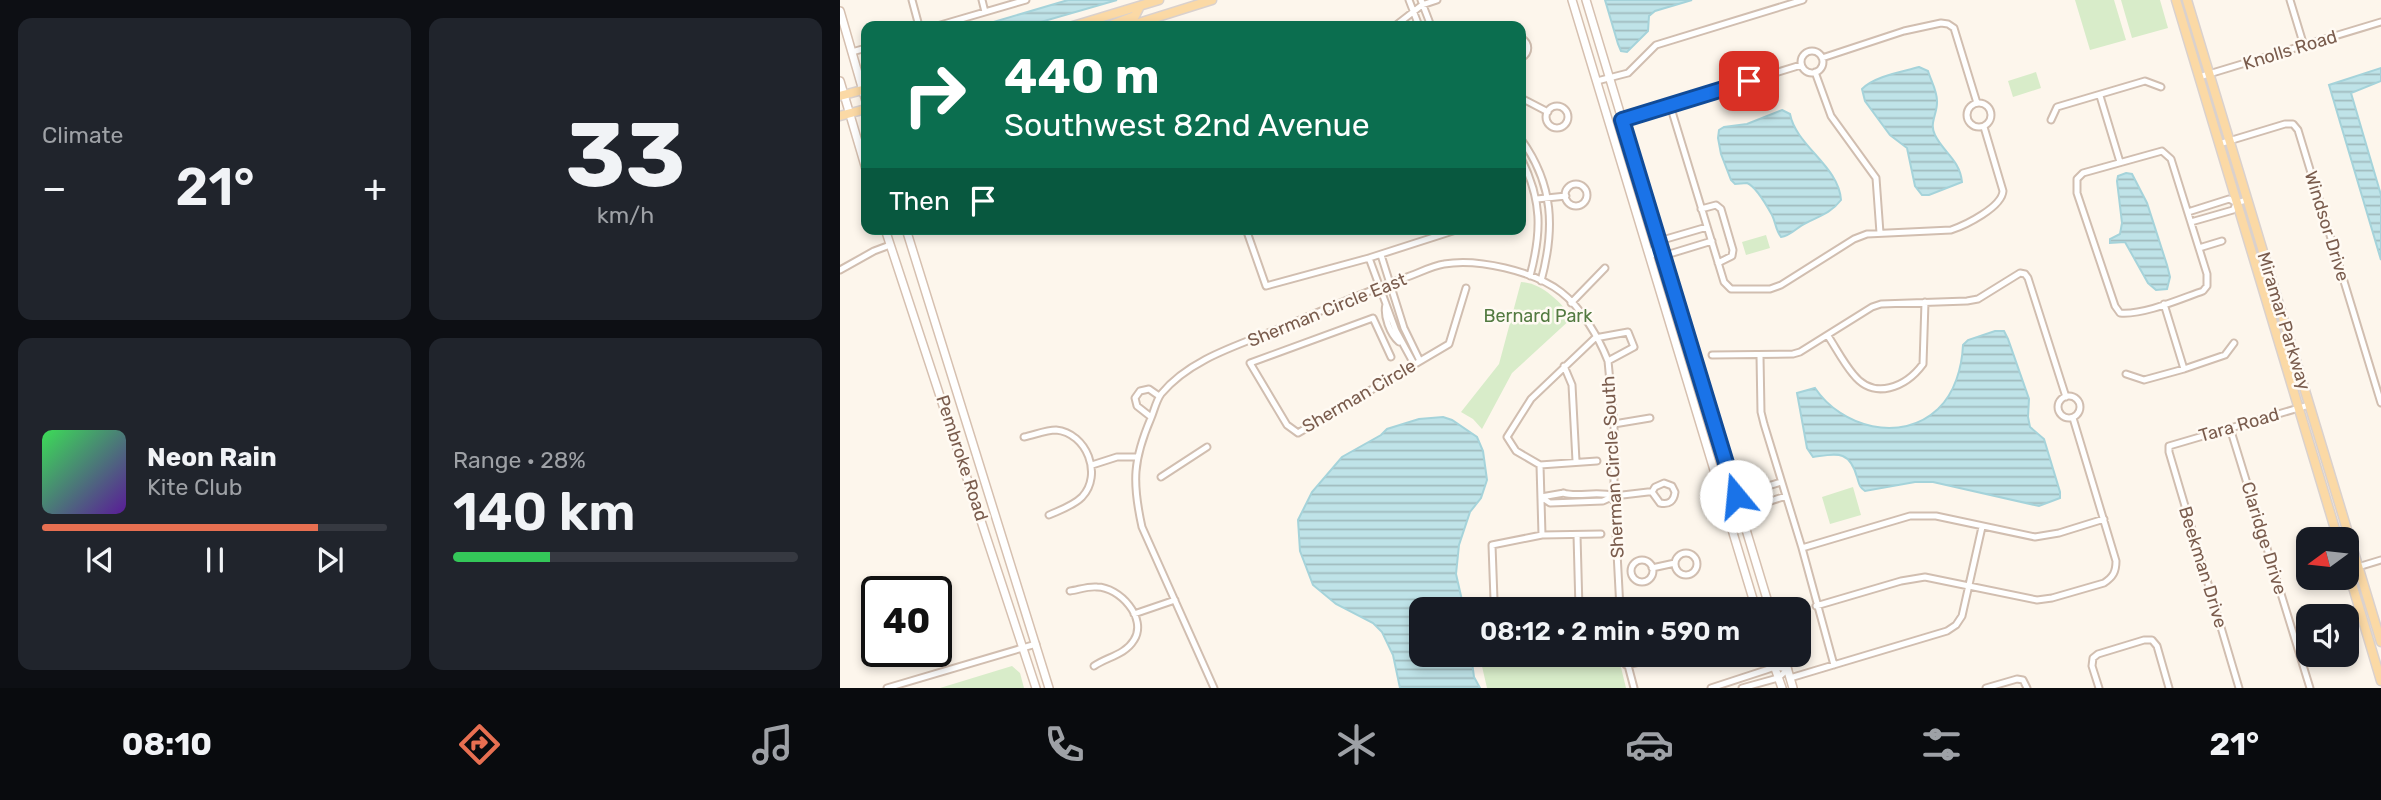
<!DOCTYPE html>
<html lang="en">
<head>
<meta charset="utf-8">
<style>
  body { margin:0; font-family:Rubik,sans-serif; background:#20242c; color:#f1f3f6; height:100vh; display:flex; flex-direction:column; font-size:26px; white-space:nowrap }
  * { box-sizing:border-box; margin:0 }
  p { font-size:23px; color:#9ea1a6 }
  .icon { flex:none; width:38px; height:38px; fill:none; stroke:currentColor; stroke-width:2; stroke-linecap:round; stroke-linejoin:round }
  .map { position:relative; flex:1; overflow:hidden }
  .sheet { display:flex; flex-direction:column; gap:18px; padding:18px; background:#0d0f14; width:840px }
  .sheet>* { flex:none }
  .banner { position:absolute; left:21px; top:21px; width:665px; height:214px; border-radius:14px; box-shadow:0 4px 10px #0003; background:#0b6e4f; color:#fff; overflow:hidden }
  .needle { width:46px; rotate:255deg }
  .buttons { position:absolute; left:1456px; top:527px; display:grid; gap:14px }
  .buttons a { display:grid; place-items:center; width:63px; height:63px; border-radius:14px; background:#171b24; box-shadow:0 4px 10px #0003; font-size:35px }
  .speed { position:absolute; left:21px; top:576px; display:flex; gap:14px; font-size:35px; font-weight:700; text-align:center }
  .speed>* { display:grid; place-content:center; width:91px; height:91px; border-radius:50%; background:#171b24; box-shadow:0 4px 10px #0003; line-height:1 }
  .speed .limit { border:4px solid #111; border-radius:10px; background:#fff; color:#111 }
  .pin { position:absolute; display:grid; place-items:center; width:60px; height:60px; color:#fff; margin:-30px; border-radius:14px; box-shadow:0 4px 10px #0006 }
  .me { position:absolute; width:77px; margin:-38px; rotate:343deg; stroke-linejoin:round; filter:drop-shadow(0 0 5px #0008) }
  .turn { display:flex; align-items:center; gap:24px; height:147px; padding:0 28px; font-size:32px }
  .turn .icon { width:91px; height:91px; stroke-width:2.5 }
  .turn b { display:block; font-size:49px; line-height:60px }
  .then { display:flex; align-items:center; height:66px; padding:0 28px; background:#0003; gap:14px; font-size:26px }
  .big { font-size:52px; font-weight:600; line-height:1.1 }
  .sheet .tile { flex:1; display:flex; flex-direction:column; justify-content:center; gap:10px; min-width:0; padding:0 24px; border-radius:14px; background:#20242c }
  .sheet .dial { align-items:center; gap:0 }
  .dial b { font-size:91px; line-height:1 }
  .song { display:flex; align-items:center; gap:21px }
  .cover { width:84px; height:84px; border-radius:10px; background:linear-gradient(135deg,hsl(130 70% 55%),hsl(270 70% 35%)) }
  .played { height:7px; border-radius:4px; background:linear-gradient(90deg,#e76f51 80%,#363941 80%) }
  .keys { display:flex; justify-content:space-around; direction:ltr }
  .heat { display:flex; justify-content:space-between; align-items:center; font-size:38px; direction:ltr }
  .charge { height:10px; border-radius:5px; background:linear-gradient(90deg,#34c759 28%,#363941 0) }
  .sheet .tiles { flex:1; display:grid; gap:18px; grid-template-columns:repeat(2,1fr) }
  .trip { position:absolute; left:569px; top:597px; width:402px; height:70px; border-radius:14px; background:#171b24; box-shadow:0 4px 10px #0003; font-weight:600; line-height:70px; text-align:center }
  .menu { display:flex; height:112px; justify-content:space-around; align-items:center; background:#090b0e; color:#9ea1a6 }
  .menu .icon { width:49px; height:49px }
  .menu .selected { color:#e76f51 }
  .menu b { font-size:32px; color:#f1f3f6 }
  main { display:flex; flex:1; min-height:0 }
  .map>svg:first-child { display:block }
  .green { fill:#d8ecc9 }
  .water { fill:url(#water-rules); stroke:#a5d3da; stroke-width:2 }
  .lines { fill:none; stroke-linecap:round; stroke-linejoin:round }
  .street-casing { stroke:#d1beb0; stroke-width:9 }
  .secondary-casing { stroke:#d6c0b0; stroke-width:10 }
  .primary-casing { stroke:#dad1cd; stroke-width:11 }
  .street { stroke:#fff; stroke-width:5 }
  .secondary { stroke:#fff; stroke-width:7 }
  .primary { stroke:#fbd9a5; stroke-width:8 }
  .route-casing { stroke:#114b97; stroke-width:18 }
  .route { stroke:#1a73e8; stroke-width:12 }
  .labels { text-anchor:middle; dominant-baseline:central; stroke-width:5; stroke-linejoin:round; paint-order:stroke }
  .street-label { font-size:18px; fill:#7a5c4d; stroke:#fffaf3 }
  .park-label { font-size:18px; fill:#537a41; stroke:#fffaf3 }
</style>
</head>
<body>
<main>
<section class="sheet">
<div class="tiles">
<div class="tile"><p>Climate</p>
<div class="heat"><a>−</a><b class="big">21°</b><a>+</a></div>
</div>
<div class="tile dial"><b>33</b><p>km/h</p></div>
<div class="tile">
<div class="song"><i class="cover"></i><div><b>Neon Rain</b><p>Kite Club</p></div></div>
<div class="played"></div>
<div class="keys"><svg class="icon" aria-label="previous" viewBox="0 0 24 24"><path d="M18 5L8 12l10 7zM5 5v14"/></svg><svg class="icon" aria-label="pause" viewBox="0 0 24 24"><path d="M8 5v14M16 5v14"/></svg><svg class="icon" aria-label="next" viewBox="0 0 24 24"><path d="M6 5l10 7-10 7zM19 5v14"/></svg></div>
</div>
<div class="tile"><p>Range · 28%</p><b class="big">140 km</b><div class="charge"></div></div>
</div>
</section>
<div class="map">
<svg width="1541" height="688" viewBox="0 0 1541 688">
  <defs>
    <pattern id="water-rules" width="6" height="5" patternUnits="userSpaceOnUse" patternTransform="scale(1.75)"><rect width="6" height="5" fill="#bfe3e8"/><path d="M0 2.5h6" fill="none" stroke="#a0bbbe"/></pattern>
  </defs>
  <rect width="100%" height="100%" fill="#fdf6ec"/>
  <path class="green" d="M 1235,0 L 1274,0 L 1286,40 L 1250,50 Z
    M 1281,0 L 1320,0 L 1328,28 L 1292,38 Z
    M 1196,72 L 1201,88 L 1173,97 L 1168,81 Z
    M 926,235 L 930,248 L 906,255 L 902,242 Z
    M 681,282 C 703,283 719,302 733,317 L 672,373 L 642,429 L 633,419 L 621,412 L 659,364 Z
    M 1013,487 L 1021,515 L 990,524 L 982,497 Z
    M 684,655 L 778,655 L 786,688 L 647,688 L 641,662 Z
    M 172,666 L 180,673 L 184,688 L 100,688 Z"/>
  <path class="water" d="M 228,0 L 277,0 L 187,26 L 140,26 Z
    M 765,0 L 852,0 L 815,11 L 809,16 L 808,31 L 787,52 L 781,51 L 778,44 Z
    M 1079,67 L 1088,71 C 1091,81 1098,92 1097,103 C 1097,114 1089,124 1095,135 C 1103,152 1120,160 1122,182 L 1089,195 L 1082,195 L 1075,186 L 1067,148 L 1050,135 L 1025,101 L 1022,89 C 1035,76 1062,72 1079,67 Z
    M 1541,68 L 1541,81 L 1511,93 L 1541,195 L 1541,260 L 1489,85 Z
    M 942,110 L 950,114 C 956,146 999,166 1001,200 C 991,213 980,216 966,223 C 957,227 951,236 941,237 C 935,229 936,223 932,215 C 927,206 915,186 907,183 L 895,184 L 891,180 L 881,154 L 878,138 L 879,130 L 884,127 L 907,124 Z
    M 1286,173 L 1292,174 L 1307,203 L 1327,265 L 1330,277 L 1327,289 L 1316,290 L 1308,283 L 1285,242 L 1270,243 L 1270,239 L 1280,234 L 1282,223 L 1277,181 L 1278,176 Z
    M 1155,331 L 1164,331 L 1168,339 L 1189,399 L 1188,417 L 1190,427 L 1204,439 L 1220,492 L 1220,498 L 1199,506 L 1093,482 L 1075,482 L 1025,491 C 1019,487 1019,483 1017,477 C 1009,449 996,454 973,457 L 967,448 L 957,393 L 975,388 C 1001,427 1061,444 1098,409 C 1115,393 1122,367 1123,345 L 1128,340 Z
    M 603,417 L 612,420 L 637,437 L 643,451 L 647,480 L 641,498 L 630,512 L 619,545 L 616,574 L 624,609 L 581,609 L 581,654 L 631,655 L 634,677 L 640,688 L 560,688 L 553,655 L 542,632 L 533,623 L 496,604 L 473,585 L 460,551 L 458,520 L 472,492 L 502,457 L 541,435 L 547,429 L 579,419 Z"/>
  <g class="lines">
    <defs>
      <path id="street" d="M 72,0 L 79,26
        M 142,0 L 145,12
        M 569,0 L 579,26
        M 581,0 L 591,26
        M 1450,0 L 1464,46
        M 97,26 L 186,0
        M 555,26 L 582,5 L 597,0
        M 681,38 C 690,43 690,53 681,58
        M961 62a11 11 0 1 1 22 0a11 11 0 1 1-22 0Z
        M 12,52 L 26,48
        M 982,58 L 1064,31 L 1101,23 L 1108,24 L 1114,28 L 1137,103
        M 975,72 L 991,116 L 1036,178 L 1040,233
        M 1359,77 L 1541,22
        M 757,81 L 788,73 L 816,45 L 963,0
        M 1260,96 L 1280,162
        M 681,98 L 708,112
        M1127 115a12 12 0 1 1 24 0a12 12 0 1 1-24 0Z
        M 830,105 L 884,282 L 891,289 L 930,289 L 941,285 L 1014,239 L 1027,234 L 1111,230 C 1126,225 1162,207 1163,191 L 1144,127
        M706 117a11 11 0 1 1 22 0a11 11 0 1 1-22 0Z
        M 782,120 L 961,65
        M 1211,120 L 1217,107 L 1305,81 L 1321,87
        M 681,139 C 714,185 715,229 701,281
        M 1379,144 L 1445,124 L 1453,124 L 1458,130 L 1541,403
        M 1322,151 L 1331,159 L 1367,274 L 1367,286 L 1363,291 C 1340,299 1304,315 1280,313 L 1275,306 L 1237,193 L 1237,179 L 1243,173 Z
        M 681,158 C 702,200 702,231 690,276
        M725 195a11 11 0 1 1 22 0a11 11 0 1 1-22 0Z
        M 697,199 L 726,196
        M 861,209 L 876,205 L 881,209 L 893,250 L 892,256 L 878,263
        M 1348,212 L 1389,199 L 1397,203
        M 1351,222 L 1393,210 L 1397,203 L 1406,200
        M 867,227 L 819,241 L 810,254 L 823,256 L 872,241
        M 406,229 L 426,286 L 529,258 L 619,229
        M 1359,248 L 1382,241
        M 541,255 L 564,328 L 580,361
        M 529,258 L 556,331 L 574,364
        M 0,270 L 34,251 L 50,245
        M 731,303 L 765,268
        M 546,304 C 543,316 550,334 559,342
        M 1324,304 L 1344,369
        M 988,336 C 996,348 1003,362 1013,374 C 1034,401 1066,387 1083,364 L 1085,302
        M 872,355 L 953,354 L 960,352 L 1032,307 L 1041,304 L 1127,301 L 1138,299 L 1180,273 L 1185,274 L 1188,278 L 1226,397
        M 920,356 L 921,412 L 924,424 L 962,548 L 994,665
        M 551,357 L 533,318 L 410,363 L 447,425 L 458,433 L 609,344 L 626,288
        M 724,366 L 732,385 L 736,461
        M 1286,374 L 1304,380 L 1344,369 L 1385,355 L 1394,343
        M1218 407a11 11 0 1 1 22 0a11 11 0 1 1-22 0Z
        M 311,417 L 297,406 L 295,398 L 300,391 L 309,389 L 319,396
        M 774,424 L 810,418
        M 1390,428 L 1470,688
        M 184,437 C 194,435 206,430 216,430 C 247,433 263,475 242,497 C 233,506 220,510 209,515
        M 757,461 L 700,465 L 676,451 L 667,437 L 691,399 L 755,338 L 788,332 L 794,347 L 768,361
        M 252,465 L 277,457 L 296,457
        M 700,465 L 702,535
        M 321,477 L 367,447
        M 941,482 L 896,496 L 886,509 L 900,511 L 946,496
        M 723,493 C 739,498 756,490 774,496
        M 701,497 L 710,503 L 763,501 L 774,496 L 808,492 L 812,492 L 820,503 C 829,505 834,501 835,492 L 832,486 L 824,483 L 815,487 L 812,492
        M 701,497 L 724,493
        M 737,535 L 739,609
        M 962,548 L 1070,516 L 1096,516 L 1195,537 L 1219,533 L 1264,519
        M835 564a11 11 0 1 1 22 0a11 11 0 1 1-22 0Z
        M791 571a11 11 0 1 1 22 0a11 11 0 1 1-22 0Z
        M 812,568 L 835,563
        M 1508,570 L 1541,560
        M 230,591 C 238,590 248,586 257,587 C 279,587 308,618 294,640 C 285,655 267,657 254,666
        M 976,606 L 1061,581 L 1085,577 L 1197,600 L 1212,598 L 1264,583 C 1273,577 1276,572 1276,561 L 1233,418
        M 658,609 L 654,600 L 652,545 L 702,535 L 761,534
        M 294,614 L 335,600
        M 785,654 L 794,688
        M 786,665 L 835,654
        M 950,678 L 1107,631 L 1116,625 L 1122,616 L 1142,527
        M 47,688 L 196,644
        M 374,688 L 302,527 C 292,482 293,460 311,418 C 314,411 316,401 321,394 C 352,356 407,343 450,324 C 488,308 525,292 564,278 C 577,274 591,266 604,264 C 637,258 694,271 721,292 C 741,307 759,338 768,361 L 774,424 L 774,496 L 780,609
        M 871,688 L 926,670 L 935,667 L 948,669
        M 902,688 L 938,678 L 948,669
        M 1146,688 L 1177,679 L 1183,680 L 1187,688
        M 1259,688 L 1252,666 L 1253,658 L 1258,654 L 1304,640 L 1312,640 L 1317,646 L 1329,688
        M 1399,688 L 1329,452 L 1329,446 L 1469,405"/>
      <path id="secondary" d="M 732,0 L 916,609
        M 746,0 L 930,609
        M 0,11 L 26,101
        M 0,81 L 26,169
        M 45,229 L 196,688
        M 66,229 L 209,688
        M 930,654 L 942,688
        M 943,654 L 953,688"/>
      <path id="primary" d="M 1336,0 L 1498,539
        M 1347,0 L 1541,642
        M 233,26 L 319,0
        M 268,26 L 295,16 L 300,6
        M 289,26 L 372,0
        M 0,96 L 26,89
        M 0,116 L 26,109
        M 1507,567 L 1541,681"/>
    </defs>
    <use href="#street" class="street-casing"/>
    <use href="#secondary" class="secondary-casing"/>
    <use href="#primary" class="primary-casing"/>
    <use href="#street" class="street"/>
    <use href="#secondary" class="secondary"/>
    <use href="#primary" class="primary"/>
  </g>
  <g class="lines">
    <defs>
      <path id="route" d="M 896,496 L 782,120 L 909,81"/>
    </defs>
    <use href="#route" class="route-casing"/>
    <use href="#route" class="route"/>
  </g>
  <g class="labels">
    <g class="street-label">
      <text transform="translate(1450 50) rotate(-17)">Knolls Road</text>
      <text transform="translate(1487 226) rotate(73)">Windsor Drive</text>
      <text transform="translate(487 310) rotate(-22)">Sherman Circle East</text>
      <text transform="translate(1444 321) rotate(73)">Miramar Parkway</text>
      <text transform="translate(519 396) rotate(-30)">Sherman Circle</text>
      <text transform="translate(1399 425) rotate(-16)">Tara Road</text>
      <text transform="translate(122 458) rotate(72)">Pembroke Road</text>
      <text transform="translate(773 467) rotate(-93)">Sherman Circle South</text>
      <text transform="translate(1424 538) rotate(73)">Claridge Drive</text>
      <text transform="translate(1363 567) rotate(73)">Beekman Drive</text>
    </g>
    <g class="park-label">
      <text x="698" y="316">Bernard Park</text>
    </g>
  </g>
</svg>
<div class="buttons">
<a><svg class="needle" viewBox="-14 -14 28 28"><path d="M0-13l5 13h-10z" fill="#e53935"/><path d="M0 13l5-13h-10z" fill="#9ea1a6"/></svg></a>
<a><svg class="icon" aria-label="sound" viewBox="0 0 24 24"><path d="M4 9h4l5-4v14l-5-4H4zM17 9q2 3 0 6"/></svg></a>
</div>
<div class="speed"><div class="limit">40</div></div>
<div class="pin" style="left:909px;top:81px;background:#d93025"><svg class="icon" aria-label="arrive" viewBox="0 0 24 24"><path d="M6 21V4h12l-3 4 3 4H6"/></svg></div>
<svg class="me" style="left:896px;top:496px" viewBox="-20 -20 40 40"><circle r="19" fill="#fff"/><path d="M0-13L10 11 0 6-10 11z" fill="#1a73e8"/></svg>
<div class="trip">08:12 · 2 min · 590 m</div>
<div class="banner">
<div class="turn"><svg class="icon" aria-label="right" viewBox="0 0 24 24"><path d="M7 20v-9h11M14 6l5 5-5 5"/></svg><div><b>440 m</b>Southwest 82nd Avenue</div></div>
<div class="then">Then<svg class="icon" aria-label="arrive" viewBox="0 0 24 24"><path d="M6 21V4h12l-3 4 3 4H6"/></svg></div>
</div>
</div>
</main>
<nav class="menu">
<b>08:10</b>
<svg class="icon selected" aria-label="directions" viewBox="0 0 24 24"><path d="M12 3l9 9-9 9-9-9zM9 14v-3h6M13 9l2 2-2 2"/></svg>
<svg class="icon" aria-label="music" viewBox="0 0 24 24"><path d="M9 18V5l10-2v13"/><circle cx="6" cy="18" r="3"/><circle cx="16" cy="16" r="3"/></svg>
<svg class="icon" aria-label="phone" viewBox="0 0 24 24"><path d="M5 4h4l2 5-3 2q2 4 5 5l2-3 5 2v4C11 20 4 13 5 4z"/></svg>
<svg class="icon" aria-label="climate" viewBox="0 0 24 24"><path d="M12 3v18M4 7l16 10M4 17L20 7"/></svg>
<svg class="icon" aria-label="car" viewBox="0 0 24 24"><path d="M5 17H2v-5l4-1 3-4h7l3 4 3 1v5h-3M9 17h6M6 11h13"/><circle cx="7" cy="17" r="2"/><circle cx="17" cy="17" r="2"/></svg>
<svg class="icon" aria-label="filters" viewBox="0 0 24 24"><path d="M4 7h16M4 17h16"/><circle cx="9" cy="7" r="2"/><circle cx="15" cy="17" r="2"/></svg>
<b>21°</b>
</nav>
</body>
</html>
